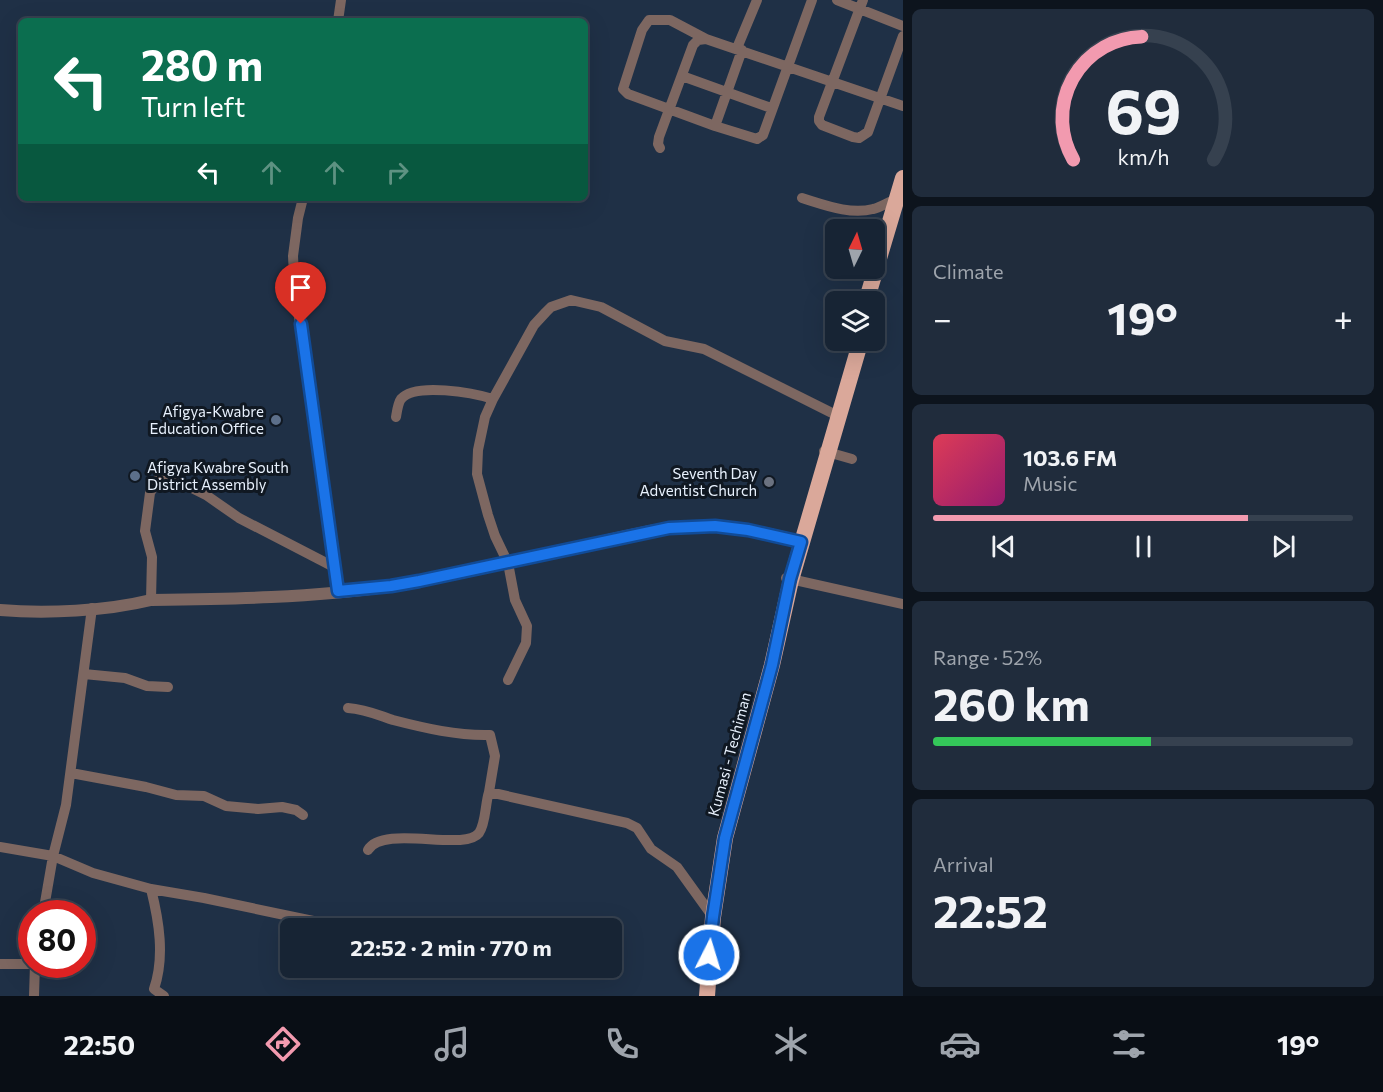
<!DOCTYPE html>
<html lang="en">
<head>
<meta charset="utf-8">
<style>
  body { margin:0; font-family:Commissioner,sans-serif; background:#202c3c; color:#f1f3f6; height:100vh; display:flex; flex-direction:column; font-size:22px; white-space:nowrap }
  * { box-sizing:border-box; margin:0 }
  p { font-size:20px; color:#9ea4ac }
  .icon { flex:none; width:33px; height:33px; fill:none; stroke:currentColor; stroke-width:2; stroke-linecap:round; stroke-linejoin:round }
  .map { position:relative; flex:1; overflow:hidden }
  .drawer { display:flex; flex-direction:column; gap:9px; padding:9px; background:#0d141d; width:480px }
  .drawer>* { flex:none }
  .top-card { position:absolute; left:18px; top:18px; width:570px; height:183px; border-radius:9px; box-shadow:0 6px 24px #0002,0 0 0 2px #36414f; background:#0b6e4f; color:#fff; overflow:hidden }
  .needle { width:39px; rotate:5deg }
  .controls { position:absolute; left:825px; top:219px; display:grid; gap:12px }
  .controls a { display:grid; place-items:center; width:60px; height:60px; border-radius:9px; background:#172434; box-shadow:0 6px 24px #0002,0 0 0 2px #36414f; font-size:30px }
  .speed { position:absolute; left:18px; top:900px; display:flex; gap:12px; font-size:30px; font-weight:700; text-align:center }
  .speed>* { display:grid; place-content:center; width:78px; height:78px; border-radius:50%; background:#172434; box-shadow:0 6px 24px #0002,0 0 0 2px #36414f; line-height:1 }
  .speed .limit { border:9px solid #d22; background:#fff; color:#111 }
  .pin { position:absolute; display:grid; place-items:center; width:51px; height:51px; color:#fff; margin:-62px -26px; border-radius:50% 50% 50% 0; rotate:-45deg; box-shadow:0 0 6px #0007 }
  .pin .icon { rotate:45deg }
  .me { position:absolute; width:66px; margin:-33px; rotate:5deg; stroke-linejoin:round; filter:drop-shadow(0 0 4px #0008) }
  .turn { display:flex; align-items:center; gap:21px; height:126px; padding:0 24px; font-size:27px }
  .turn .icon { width:78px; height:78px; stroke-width:2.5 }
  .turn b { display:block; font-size:42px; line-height:51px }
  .lanes { display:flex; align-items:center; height:57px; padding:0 24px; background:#0003; justify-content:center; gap:30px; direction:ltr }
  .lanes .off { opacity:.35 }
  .big { font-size:45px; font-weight:700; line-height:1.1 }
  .drawer .card { flex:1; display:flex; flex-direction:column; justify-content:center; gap:9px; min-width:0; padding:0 21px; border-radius:9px; background:#202c3c }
  .drawer .dial { align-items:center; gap:0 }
  .dial svg { height:156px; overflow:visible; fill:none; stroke:#36414f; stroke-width:7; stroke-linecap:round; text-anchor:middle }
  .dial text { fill:#f1f3f6; stroke:none }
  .song { display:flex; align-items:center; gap:18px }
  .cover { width:72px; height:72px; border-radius:9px; background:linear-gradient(135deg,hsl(350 70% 55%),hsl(320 70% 35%)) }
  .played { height:6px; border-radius:3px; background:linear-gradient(90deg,#f29aaf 75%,#36414f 75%) }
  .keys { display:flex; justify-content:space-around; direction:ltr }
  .heat { display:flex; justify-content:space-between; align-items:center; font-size:33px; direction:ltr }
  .charge { height:9px; border-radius:4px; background:linear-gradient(90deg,#34c759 52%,#36414f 0) }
  .trip { position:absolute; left:280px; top:918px; width:342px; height:60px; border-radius:9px; background:#172434; box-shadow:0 6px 24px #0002,0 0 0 2px #36414f; font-weight:700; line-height:60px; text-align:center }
  .tabs { display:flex; height:96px; justify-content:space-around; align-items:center; background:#090e15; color:#9ea4ac }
  .tabs .icon { width:42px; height:42px }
  .tabs .active { color:#f29aaf }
  .tabs b { font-size:27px; color:#f1f3f6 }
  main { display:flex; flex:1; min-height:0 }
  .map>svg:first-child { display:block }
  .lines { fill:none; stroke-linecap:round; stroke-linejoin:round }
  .minor { stroke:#7d6761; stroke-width:10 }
  .tertiary { stroke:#7d6761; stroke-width:12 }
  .trunk { stroke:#daa89a; stroke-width:16 }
  .route-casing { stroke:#114b97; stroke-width:15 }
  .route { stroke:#1a73e8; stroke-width:10 }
  .service-dot { fill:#5c6f8a; stroke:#101822; stroke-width:2 }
  .worship-dot { fill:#6b7280; stroke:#101822; stroke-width:2 }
  .labels { text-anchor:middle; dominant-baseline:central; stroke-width:6; stroke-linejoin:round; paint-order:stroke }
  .poi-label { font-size:15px; fill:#e8f1fd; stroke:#101822; text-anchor:end }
  .street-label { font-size:15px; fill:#e8f1fd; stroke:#101822 }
</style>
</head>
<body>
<main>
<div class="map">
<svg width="903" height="996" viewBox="0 0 903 996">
  <rect width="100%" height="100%" fill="#1f3046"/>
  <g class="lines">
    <path class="minor" d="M 837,0 L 903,26
      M 863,0 L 819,117 L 819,121 L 822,125 L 853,137 L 859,138 L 868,132 L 903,36
      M 338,21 L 341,0
      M 706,39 L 670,20 L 649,20 L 642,30 L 623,89 L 628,94 L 715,126 L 757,139 L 763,135 L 812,0
      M 737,48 L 757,0
      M 682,76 L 771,108
      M 715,126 L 742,50
      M 660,148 L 658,144 L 659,137 L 693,45 L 698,40 L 706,39 L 903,106
      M 303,198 L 298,218 L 293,256 L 295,294 L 315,412 L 338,591
      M 802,198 C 825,205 850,215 873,209 C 882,207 890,200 900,199
      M 396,417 C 397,411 398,403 401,399 C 415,382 474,393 493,399
      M 824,451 L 852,459
      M 786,578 L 903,604
      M 151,600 L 152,557 L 145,531 L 150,493 L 160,476 L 188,486 L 206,495 L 239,518 L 334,567
      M 84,674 L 125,678 L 147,686 L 168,687
      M 508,680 L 526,643 L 527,626 L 515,600 L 508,563 L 495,536 L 488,515 L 477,474 L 478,450 L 485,417 L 493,399 L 534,325 L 546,312 L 551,307 L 571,300 L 601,307 L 665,341 L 704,349 L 832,413
      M 348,708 C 365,709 378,715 393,720 C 424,728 458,736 490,735 L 495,756 L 489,792
      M 71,773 L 146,787 L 176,795 L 204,796 L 226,806 L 258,809 L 282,807 L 296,810 L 303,815
      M 0,847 L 53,856 L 93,873 L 151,889 L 204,898 L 318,922 L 352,924
      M 368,850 C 383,824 465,852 479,833 C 486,823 485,804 489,792 L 627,823 L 637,828 L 651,849 L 677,867 L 713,917
      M 151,889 C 159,921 165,957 154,989 L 164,996
      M 43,914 L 53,856 L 66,805 L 92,608
      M 0,964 L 32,964
      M 34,996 L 35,964"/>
    <path class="tertiary" d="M 0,610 C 46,614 106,611 151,600 C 230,599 312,598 391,586 C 463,575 533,556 604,541 C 636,534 666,526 699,526 C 733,525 768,533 801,542"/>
    <path class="trunk" d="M 866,302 L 903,178
      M 707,996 L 713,917 L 725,838 L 772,665 L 791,580 L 861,340"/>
  </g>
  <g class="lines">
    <defs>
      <path id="route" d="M 301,324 L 338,591 L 391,586 L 419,581 L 669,528 L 715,526 L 748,530 L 801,542 L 790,579 L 772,665 L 725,838 L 713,917 L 709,955"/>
    </defs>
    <use href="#route" class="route-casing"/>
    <use href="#route" class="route"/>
  </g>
  <g class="service-dot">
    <circle cx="276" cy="420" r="6"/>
    <circle cx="135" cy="476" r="6"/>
  </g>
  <circle class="worship-dot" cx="769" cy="482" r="6"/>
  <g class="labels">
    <g class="poi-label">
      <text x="264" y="411">Afigya-Kwabre<tspan x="264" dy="17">Education Office</tspan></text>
      <text x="147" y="467" text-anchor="start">Afigya Kwabre South<tspan x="147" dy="17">District Assembly</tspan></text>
      <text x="757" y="473">Seventh Day<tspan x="757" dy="17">Adventist Church</tspan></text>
    </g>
    <g class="street-label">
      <text transform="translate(729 754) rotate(-75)">Kumasi - Techiman</text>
    </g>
  </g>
</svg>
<div class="controls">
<a><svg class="needle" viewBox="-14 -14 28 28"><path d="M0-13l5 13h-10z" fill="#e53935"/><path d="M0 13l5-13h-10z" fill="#9ea4ac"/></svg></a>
<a><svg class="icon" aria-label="layers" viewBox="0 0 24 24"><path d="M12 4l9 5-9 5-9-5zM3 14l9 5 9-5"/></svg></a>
</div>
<div class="speed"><div class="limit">80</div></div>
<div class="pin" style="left:301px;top:324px;background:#d93025"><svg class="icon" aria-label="arrive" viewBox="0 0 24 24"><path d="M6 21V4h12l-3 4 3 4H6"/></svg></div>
<svg class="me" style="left:709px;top:955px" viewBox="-20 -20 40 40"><circle r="17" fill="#1a73e8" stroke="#fff" stroke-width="3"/><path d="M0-11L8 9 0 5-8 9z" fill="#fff"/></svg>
<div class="trip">22:52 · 2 min · 770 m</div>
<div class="top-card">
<div class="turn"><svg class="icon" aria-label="left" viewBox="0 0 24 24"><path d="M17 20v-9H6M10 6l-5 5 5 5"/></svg><div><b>280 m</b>Turn left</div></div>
<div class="lanes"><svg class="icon" aria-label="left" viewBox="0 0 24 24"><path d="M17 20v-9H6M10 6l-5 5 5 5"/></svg><svg class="icon off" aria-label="ahead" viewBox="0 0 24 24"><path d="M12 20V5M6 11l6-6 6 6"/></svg><svg class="icon off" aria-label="ahead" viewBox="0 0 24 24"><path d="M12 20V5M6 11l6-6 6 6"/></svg><svg class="icon off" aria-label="right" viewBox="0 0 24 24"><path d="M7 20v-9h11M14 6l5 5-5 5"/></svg></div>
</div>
</div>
<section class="drawer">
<div class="card dial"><svg viewBox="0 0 100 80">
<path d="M14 69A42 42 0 1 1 86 69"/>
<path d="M14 69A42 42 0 0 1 49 6" stroke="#f29aaf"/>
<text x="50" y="56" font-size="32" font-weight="700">69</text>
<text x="50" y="72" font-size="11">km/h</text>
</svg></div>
<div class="card"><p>Climate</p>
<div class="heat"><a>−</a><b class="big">19°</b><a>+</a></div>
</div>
<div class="card">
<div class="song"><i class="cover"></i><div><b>103.6 FM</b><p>Music</p></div></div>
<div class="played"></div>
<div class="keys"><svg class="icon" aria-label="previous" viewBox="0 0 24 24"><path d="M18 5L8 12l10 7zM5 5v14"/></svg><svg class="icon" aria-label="pause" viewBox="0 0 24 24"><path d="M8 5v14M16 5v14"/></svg><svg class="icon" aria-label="next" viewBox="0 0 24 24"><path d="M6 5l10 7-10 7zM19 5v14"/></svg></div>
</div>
<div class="card"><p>Range · 52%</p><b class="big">260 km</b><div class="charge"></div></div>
<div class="card"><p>Arrival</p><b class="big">22:52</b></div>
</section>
</main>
<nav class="tabs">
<b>22:50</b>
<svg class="icon active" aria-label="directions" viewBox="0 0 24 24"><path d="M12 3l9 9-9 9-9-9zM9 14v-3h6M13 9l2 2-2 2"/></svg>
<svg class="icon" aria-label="music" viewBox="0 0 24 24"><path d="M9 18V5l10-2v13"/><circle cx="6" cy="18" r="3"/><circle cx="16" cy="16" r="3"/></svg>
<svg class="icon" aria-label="phone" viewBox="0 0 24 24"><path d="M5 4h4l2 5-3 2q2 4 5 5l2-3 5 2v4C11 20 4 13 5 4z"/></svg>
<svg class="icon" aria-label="climate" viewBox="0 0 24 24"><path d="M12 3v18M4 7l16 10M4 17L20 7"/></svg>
<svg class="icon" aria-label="car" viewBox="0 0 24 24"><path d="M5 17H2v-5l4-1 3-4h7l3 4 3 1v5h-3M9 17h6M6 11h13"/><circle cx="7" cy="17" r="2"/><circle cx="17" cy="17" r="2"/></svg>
<svg class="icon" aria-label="filters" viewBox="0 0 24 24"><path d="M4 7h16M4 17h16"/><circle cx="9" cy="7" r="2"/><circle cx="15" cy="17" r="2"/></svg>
<b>19°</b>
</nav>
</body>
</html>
